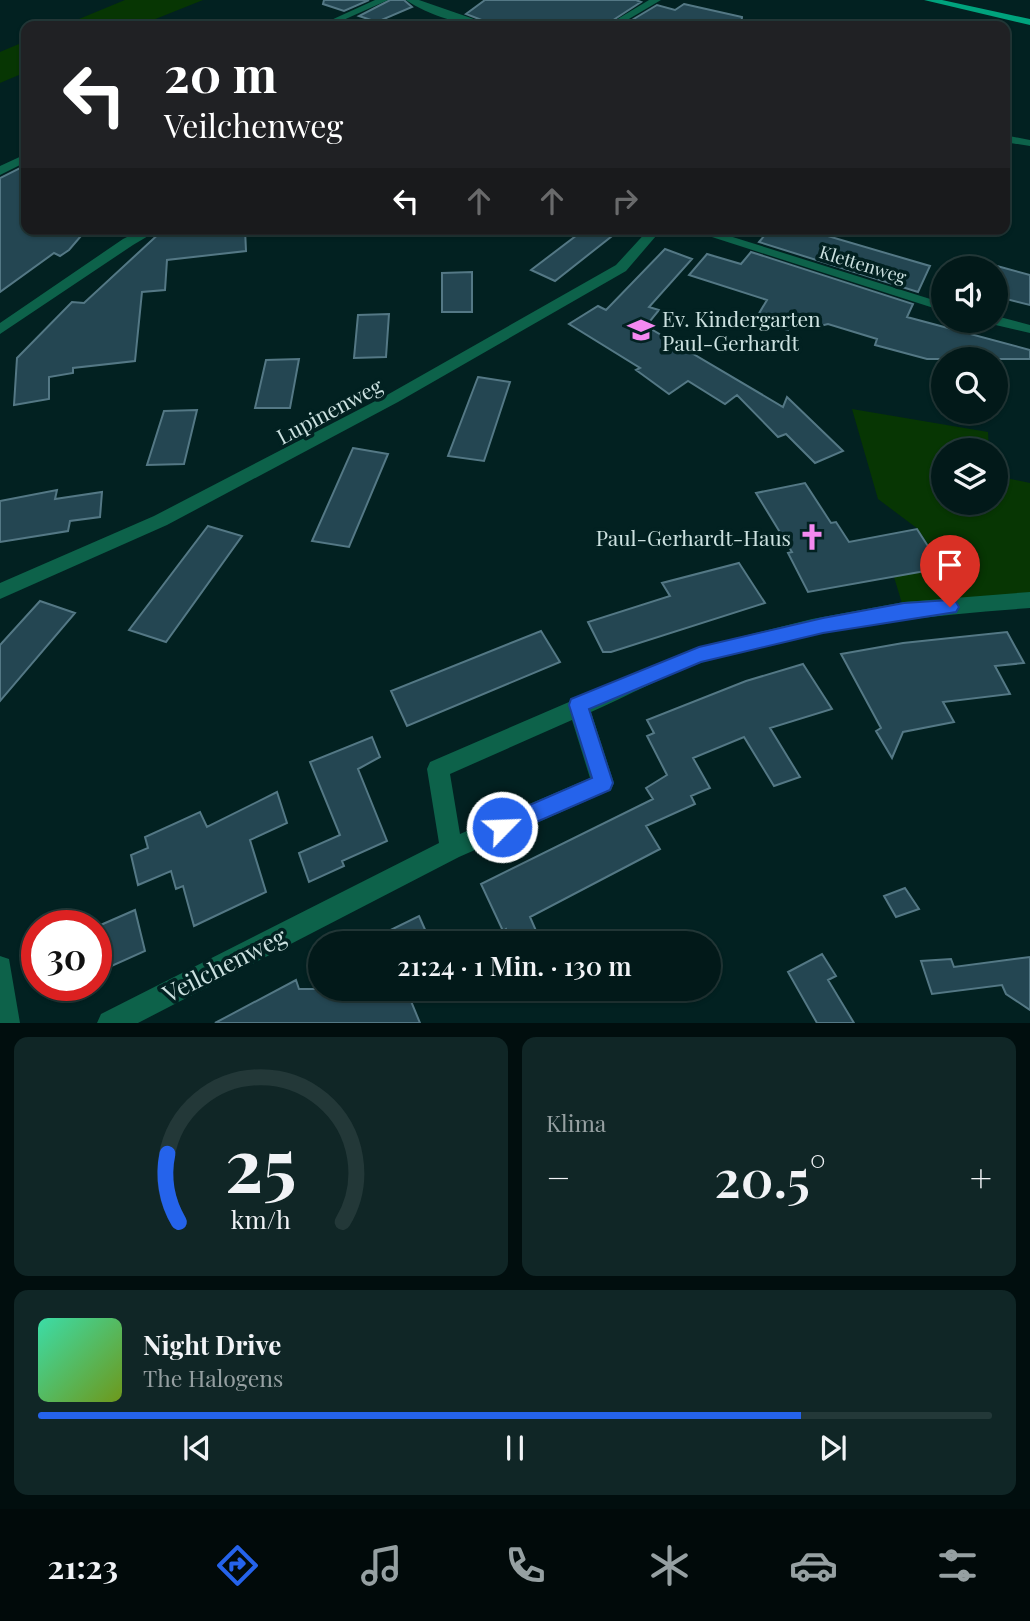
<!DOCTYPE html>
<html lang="de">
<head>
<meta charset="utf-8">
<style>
  body { margin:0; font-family:"Playfair Display",serif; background:#102626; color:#f1f3f6; height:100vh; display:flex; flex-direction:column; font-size:26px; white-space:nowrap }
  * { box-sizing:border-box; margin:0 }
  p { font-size:23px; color:#96a0a2 }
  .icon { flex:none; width:38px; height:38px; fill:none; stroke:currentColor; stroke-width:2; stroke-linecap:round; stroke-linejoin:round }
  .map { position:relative; height:1023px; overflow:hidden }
  .sheet { display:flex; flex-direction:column; gap:14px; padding:14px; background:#010e0e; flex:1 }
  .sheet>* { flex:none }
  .banner { position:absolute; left:21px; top:21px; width:989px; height:214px; border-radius:14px; box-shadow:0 2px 5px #0004,0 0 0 2px #233838; background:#202124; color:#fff; overflow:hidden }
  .fabs { position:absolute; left:931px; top:256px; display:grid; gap:14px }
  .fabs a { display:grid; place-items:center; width:77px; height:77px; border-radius:50%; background:#021919; box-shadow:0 2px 5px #0004,0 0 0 2px #233838; font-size:35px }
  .speed { position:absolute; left:21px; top:910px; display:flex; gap:14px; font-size:35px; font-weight:700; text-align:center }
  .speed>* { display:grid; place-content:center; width:91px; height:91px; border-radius:50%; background:#021919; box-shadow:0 2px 5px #0004,0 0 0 2px #233838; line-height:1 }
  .speed .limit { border:10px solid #d22; background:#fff; color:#111 }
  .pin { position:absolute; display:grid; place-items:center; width:60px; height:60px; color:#fff; margin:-72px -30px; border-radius:50% 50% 50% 0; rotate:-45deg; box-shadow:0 0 7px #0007 }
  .pin .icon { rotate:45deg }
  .me { position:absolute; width:77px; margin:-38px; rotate:66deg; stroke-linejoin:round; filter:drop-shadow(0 0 5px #0008) }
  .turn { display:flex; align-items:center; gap:24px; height:147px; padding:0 28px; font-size:32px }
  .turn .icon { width:91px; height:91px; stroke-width:2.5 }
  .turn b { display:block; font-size:49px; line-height:60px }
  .lanes { display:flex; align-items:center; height:66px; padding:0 28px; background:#0003; justify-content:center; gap:35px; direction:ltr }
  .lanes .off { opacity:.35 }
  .big { font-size:52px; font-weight:600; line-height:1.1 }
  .sheet .tile { flex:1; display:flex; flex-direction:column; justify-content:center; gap:10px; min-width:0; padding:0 24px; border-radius:14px; background:#102626 }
  .sheet .dial { align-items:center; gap:0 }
  .dial svg { height:182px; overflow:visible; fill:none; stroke:#233838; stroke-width:7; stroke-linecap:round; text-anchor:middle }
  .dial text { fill:#f1f3f6; stroke:none }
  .song { display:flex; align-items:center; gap:21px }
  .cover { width:84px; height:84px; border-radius:10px; background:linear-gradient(135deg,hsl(160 70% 55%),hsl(80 70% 35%)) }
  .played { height:7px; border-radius:4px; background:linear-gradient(90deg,#2563eb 80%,#233838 80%) }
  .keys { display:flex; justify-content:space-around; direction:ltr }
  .heat { display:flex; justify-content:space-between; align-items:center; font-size:38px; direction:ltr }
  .sheet .tiles { flex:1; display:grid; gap:14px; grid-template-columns:1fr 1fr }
  .tile:last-child { grid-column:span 2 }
  .trip { position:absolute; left:308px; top:931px; width:413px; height:70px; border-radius:35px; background:#021919; box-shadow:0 2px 5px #0004,0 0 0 2px #233838; font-weight:600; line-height:70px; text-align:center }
  .menu { display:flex; height:112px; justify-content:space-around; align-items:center; background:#010a0a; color:#96a0a2 }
  .menu .icon { width:49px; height:49px }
  .menu .current { color:#2563eb }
  .menu b { font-size:32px; color:#f1f3f6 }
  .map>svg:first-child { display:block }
  .green { fill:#073603 }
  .building { fill:#244652; stroke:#547885; stroke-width:2 }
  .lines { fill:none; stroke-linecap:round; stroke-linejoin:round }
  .minor { fill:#0d624a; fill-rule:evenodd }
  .major { fill:#00a37d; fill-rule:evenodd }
  .route { fill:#2563eb; stroke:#184099; stroke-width:2 }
  .labels { text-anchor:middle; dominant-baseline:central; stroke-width:7; stroke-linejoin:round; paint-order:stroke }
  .far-street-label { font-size:18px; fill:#cce1e0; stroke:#022121 }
  .poi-label { font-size:21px; fill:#cce1e0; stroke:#022121; text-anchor:start }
  .street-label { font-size:21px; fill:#cce1e0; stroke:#022121 }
  .near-street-label { font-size:24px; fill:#cce1e0; stroke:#022121 }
</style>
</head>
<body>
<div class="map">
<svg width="1030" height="1023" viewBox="0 0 1030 1023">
  <rect width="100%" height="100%" fill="#022121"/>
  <path class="green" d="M 125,0 L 203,0 L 138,26 L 62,26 Z
    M 26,41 L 26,72 L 0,83 L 0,52 Z
    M 852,409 L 988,432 L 989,450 L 943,450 L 943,502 L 996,502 L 996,476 L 1030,483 L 1030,600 L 904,610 L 894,577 L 943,567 L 918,529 L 878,499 Z"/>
  <path class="building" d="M 324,0 L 369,0 L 344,11 L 323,4 Z
    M 390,0 L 404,0 L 412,7 L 377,22 L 359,16 Z
    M 485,0 L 636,0 L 641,2 L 604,26 L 497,26 L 466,14 Z
    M 684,4 L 742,17 L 741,26 L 622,26 L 657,5 L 675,10 Z
    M 26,165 L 26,229 L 87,229 L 69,250 L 60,256 L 54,253 L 0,292 L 0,178 Z
    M 164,229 L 245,229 L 246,251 L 167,260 L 165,290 L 142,292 L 135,361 L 73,368 L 73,373 L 49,377 L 49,399 L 14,405 L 17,358 L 72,302 L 84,303 Z
    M 585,229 L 621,229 L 555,281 L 531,270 Z
    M 770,229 L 804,229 L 930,266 L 918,292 L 759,242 Z
    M 665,249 L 692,259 L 649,307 L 659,310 L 646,326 L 783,407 L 787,397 L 843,451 L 815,463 L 786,434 L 778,437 L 737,395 L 725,404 L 688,381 L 669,394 L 636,370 L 640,368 L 569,324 L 598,306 L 606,310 Z
    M 751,252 L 913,304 L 907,317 L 1030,350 L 1030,359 L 927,359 L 875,345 L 877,339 L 828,324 L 820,326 L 795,318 L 788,330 L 755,320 L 767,300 L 689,275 L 707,254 L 741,264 Z
    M 997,266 L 1030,275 L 1030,305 L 1002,298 Z
    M 472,272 L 472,312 L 442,312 L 442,273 Z
    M 389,314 L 386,357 L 354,358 L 358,315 Z
    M 299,359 L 290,408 L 255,408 L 266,360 Z
    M 478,377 L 510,382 L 484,461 L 448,456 Z
    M 197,410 L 184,464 L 147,465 L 164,411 Z
    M 353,448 L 388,454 L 349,547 L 312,541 Z
    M 805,483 L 831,523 L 836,522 L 849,542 L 917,529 L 942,568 L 808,592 L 788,553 L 792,552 L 756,493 Z
    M 57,490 L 55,499 L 102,492 L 100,517 L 70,521 L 68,531 L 0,542 L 0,501 Z
    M 208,526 L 242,536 L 166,642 L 129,630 Z
    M 739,563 L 765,603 L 611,652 L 603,652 L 588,622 L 670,596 L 662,583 Z
    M 40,601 L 75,613 L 0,701 L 0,645 Z
    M 541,631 L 560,662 L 407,726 L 391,691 Z
    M 1007,632 L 1024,663 L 995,666 L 1010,694 L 943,702 L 954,722 L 903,732 L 892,758 L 876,731 L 881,728 L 841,654 L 903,643 Z
    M 803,664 L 832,709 L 770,728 L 800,777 L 774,786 L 744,737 L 693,758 L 710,788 L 691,796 L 695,804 L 646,826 L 660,849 L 530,917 L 537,933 L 513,943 L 506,929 L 503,931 L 481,884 L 653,799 L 646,788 L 667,775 L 647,736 L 654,733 L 647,720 L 746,681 Z
    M 372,737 L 380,757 L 358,769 L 387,841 L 342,861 L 344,866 L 309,882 L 299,853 L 340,835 L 310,762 Z
    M 277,792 L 287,823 L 250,840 L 266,892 L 194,926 L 183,886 L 176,889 L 171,871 L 138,885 L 131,855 L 148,848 L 145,837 L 200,812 L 207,827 Z
    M 905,888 L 919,909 L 896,917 L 884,896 Z
    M 135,910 L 145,951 L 96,973 L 96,927 Z
    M 419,916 L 431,943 L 364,943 Z
    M 822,954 L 836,976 L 828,980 L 854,1023 L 817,1023 L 788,972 Z
    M 1030,957 L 1030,1010 L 1006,994 L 1002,985 L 932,994 L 921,961 L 951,959 L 954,967 Z
    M 296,980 L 299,989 L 406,989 L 420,1023 L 215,1023 Z"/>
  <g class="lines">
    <path class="minor" d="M 375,0 L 388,0 L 330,26 L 318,26 Z
      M 406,0 L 419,0 L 494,26 C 467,27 429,16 406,0 Z
      M 649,0 L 661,0 L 617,26 L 606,26 Z
      M 1004,135 L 1030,140 L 1030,146 L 1004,142 Z
      M 26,154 L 26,162 L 0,175 L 0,166 Z
      M 143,229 L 160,229 L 133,245 L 0,334 L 0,323 L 123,239 Z
      M 649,229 L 662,229 L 626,271 L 398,402 L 167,525 L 0,599 L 0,583 L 154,516 L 387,395 L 616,265 Z
      M 687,229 L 707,229 L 943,303 L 943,311 Z
      M 996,316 L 1030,325 L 1030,333 L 987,323 L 985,320 L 996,320 Z
      M 1030,592 L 1030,608 C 920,616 809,628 703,662 C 665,675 628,696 591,712 L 614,783 L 611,790 L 459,857 L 138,1023 L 97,1023 L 101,1014 L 439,843 L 427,769 L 430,762 L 569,702 L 571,699 L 581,697 L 699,647 L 812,619 L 904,602 ZM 572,720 L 590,778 L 460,834 L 450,774 Z
      M 0,956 L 9,959 L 20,1023 L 0,1023 Z"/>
    <path class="major" d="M 924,0 L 942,0 L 1030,19 L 1030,25 Z"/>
  </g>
  <path class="route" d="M 950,600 L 956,602 L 959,607 L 956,612 L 823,633 L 701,662 L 589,709 L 613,783 L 610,790 L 502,837 L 495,834 L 492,827 L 495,820 L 592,778 L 569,705 L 571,699 L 699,647 L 823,618 L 904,603 Z"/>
  <defs>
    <symbol id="school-bare" viewBox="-9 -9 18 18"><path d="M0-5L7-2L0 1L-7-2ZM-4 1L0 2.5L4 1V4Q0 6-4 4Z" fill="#f489f0" stroke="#022121" stroke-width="2.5" paint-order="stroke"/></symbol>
    <symbol id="church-bare" viewBox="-9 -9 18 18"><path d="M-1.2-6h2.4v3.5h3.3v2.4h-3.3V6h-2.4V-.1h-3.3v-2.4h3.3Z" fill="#f489f0" stroke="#022121" stroke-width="2.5" paint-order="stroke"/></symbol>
  </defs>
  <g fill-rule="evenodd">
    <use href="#school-bare" x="622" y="311" width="38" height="38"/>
    <use href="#church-bare" x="793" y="518" width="38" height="38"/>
  </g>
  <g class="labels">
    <g class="far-street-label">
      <text transform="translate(863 264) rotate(17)">Klettenweg</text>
    </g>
    <g class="poi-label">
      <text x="662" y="318">Ev. Kindergarten<tspan x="662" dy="24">Paul-Gerhardt</tspan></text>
      <text x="791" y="537" text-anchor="end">Paul-Gerhardt-Haus</text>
    </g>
    <g class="street-label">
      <text transform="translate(329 410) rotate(-28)">Lupinenweg</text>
    </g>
    <g class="near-street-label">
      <text transform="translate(224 964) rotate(-27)">Veilchenweg</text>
    </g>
  </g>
</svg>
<div class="fabs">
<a><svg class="icon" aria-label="sound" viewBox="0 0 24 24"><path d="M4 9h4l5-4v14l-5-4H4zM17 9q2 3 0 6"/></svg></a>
<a><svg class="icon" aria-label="search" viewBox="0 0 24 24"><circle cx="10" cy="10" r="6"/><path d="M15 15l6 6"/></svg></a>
<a><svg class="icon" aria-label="layers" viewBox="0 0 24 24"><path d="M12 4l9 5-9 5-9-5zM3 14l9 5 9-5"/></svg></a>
</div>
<div class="speed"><div class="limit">30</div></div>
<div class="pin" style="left:950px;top:607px;background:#d93025"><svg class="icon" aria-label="arrive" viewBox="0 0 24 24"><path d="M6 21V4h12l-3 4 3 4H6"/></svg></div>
<svg class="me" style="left:502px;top:827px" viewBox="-20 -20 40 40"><circle r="17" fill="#2563eb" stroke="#fff" stroke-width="3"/><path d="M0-11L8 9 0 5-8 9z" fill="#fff"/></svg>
<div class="trip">21:24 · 1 Min. · 130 m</div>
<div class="banner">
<div class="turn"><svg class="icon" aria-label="left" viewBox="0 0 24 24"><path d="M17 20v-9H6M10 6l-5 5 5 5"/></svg><div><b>20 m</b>Veilchenweg</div></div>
<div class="lanes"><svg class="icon" aria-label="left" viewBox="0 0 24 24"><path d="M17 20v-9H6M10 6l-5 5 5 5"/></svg><svg class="icon off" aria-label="ahead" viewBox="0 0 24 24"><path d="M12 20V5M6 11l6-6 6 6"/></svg><svg class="icon off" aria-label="ahead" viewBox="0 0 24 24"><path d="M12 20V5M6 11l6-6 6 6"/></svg><svg class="icon off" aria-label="right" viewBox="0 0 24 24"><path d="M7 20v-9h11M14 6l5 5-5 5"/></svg></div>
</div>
</div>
<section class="sheet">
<div class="tiles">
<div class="tile dial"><svg viewBox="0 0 100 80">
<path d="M14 69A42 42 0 1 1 86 69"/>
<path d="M14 69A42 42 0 0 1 9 39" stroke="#2563eb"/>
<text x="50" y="56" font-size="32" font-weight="700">25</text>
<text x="50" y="72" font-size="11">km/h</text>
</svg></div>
<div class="tile"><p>Klima</p>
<div class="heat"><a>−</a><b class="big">20.5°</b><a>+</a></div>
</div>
<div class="tile">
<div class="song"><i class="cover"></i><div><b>Night Drive</b><p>The Halogens</p></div></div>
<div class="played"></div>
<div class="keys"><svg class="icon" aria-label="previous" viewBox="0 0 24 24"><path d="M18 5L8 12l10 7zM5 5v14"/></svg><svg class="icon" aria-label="pause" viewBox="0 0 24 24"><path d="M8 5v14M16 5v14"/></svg><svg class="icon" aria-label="next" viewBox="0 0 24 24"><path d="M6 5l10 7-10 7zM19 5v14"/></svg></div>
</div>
</div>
</section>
<nav class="menu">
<b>21:23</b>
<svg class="icon current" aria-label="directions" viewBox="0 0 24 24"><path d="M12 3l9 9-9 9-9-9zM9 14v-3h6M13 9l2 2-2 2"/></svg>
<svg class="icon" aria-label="music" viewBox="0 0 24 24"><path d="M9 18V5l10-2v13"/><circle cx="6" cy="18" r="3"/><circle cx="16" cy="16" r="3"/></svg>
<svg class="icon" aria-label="phone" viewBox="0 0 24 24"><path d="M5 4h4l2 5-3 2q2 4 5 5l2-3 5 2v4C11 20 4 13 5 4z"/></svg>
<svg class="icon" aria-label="climate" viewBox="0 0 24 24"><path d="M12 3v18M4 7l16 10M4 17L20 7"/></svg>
<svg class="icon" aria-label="car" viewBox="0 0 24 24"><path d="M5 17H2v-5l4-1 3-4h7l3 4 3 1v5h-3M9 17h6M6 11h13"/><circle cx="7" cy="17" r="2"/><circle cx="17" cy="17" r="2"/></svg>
<svg class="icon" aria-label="filters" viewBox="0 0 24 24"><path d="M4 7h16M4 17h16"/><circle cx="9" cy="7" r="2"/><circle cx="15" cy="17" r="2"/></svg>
</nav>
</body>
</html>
